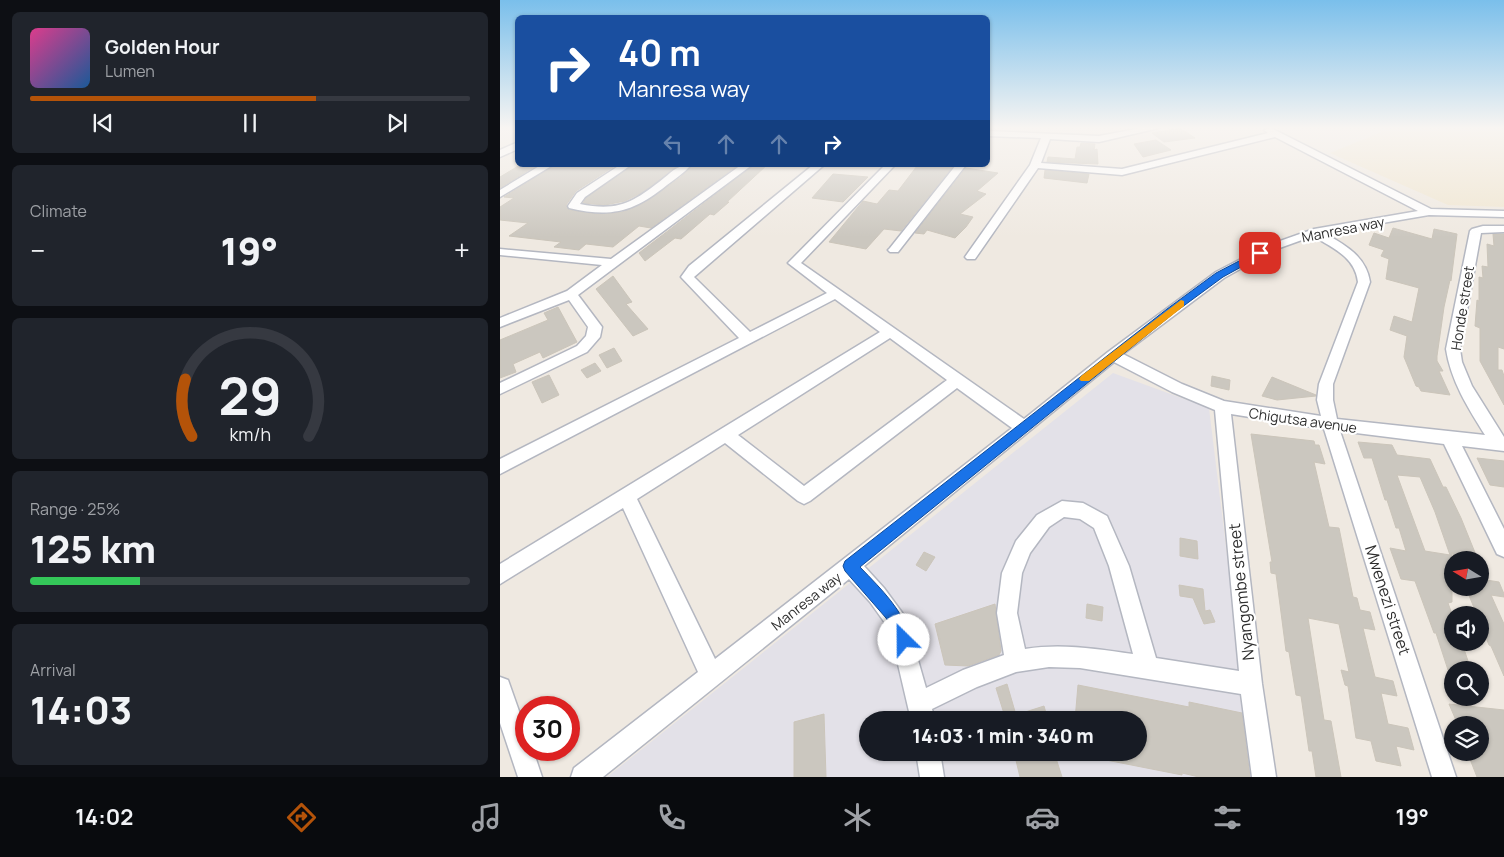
<!DOCTYPE html>
<html lang="en">
<head>
<meta charset="utf-8">
<style>
  body { margin:0; font-family:Manrope,sans-serif; background:#20242c; color:#f1f3f6; height:100vh; display:flex; flex-direction:column; font-size:19px; white-space:nowrap }
  * { box-sizing:border-box; margin:0 }
  p { font-size:16px; color:#9ea1a6 }
  .icon { flex:none; width:28px; height:28px; fill:none; stroke:currentColor; stroke-width:2; stroke-linecap:round; stroke-linejoin:round }
  .map { position:relative; flex:1; overflow:hidden }
  .drawer { display:flex; flex-direction:column; gap:12px; padding:12px; background:#0d0f14; width:500px }
  .drawer>* { flex:none }
  .guide { position:absolute; left:15px; top:15px; width:475px; height:152px; border-radius:8px; box-shadow:0 1px 4px #0004; background:#1a4fa0; color:#fff; overflow:hidden }
  .needle { width:32px; rotate:281deg }
  .controls { position:absolute; left:944px; top:551px; display:grid; gap:10px }
  .controls a { display:grid; place-items:center; width:45px; height:45px; border-radius:50%; background:#171b24; box-shadow:0 1px 4px #0004; font-size:25px }
  .speed { position:absolute; left:15px; top:696px; display:flex; gap:10px; font-size:25px; font-weight:700; text-align:center }
  .speed>* { display:grid; place-content:center; width:65px; height:65px; border-radius:50%; background:#171b24; box-shadow:0 1px 4px #0004; line-height:1 }
  .speed .limit { border:8px solid #d22; background:#fff; color:#111 }
  .pin { position:absolute; display:grid; place-items:center; width:42px; height:42px; color:#fff; margin:-21px; border-radius:10px; box-shadow:0 2px 8px #0006 }
  .me { position:absolute; width:55px; margin:-28px; rotate:337deg; stroke-linejoin:round; filter:drop-shadow(0 0 4px #0008) }
  .turn { display:flex; align-items:center; gap:18px; height:105px; padding:0 20px; font-size:22px }
  .turn .icon { width:65px; height:65px; stroke-width:2.5 }
  .turn b { display:block; font-size:35px; line-height:42px }
  .lanes { display:flex; align-items:center; height:48px; padding:0 20px; background:#0003; justify-content:center; gap:25px; direction:ltr }
  .lanes .off { opacity:.35 }
  .big { font-size:38px; font-weight:800; line-height:1.1 }
  .drawer .card { flex:1; display:flex; flex-direction:column; justify-content:center; gap:8px; min-width:0; padding:0 18px; border-radius:8px; background:#20242c }
  .drawer .dial { align-items:center; gap:0 }
  .dial svg { height:130px; overflow:visible; fill:none; stroke:#363941; stroke-width:7; stroke-linecap:round; text-anchor:middle }
  .dial text { fill:#f1f3f6; stroke:none }
  .song { display:flex; align-items:center; gap:15px }
  .cover { width:60px; height:60px; border-radius:8px; background:linear-gradient(135deg,hsl(330 70% 55%),hsl(210 70% 35%)) }
  .played { height:5px; border-radius:2px; background:linear-gradient(90deg,#b45309 65%,#363941 65%) }
  .keys { display:flex; justify-content:space-around; direction:ltr }
  .heat { display:flex; justify-content:space-between; align-items:center; font-size:28px; direction:ltr }
  .charge { height:8px; border-radius:4px; background:linear-gradient(90deg,#34c759 25%,#363941 0) }
  .trip { position:absolute; left:359px; top:711px; width:288px; height:50px; border-radius:25px; background:#171b24; box-shadow:0 1px 4px #0004; font-weight:800; line-height:50px; text-align:center }
  .dock { display:flex; height:80px; justify-content:space-around; align-items:center; background:#090b0e; color:#9ea1a6 }
  .dock .icon { width:35px; height:35px }
  .dock .active { color:#b45309 }
  .dock b { font-size:22px; color:#f1f3f6 }
  main { display:flex; flex:1; min-height:0 }
  .map>svg:first-child { display:block }
  .industrial { fill:#e3e1e8; fill-rule:evenodd }
  .education { fill:#f0e6d1 }
  .building { fill:#cbc7bf; stroke:#cbc5ba; fill-rule:evenodd }
  .lines { fill:none; stroke-linecap:round; stroke-linejoin:round }
  .minor-casing { stroke:#b4b7c1; stroke-width:3 }
  .minor { fill:#fff; fill-rule:evenodd }
  .route { fill:#1a73e8; stroke:#114b97 }
  .slow { fill:#f59e0b }
  .labels { text-anchor:middle; dominant-baseline:central; stroke-width:4.5; stroke-linejoin:round; paint-order:stroke }
  .street-label { font-size:14px; fill:#2e2e2e; stroke:#fff }
  .near-street-label { font-size:16px; fill:#2e2e2e; stroke:#fff }
</style>
</head>
<body>
<main>
<section class="drawer">
<div class="card">
<div class="song"><i class="cover"></i><div><b>Golden Hour</b><p>Lumen</p></div></div>
<div class="played"></div>
<div class="keys"><svg class="icon" aria-label="previous" viewBox="0 0 24 24"><path d="M18 5L8 12l10 7zM5 5v14"/></svg><svg class="icon" aria-label="pause" viewBox="0 0 24 24"><path d="M8 5v14M16 5v14"/></svg><svg class="icon" aria-label="next" viewBox="0 0 24 24"><path d="M6 5l10 7-10 7zM19 5v14"/></svg></div>
</div>
<div class="card"><p>Climate</p>
<div class="heat"><a>−</a><b class="big">19°</b><a>+</a></div>
</div>
<div class="card dial"><svg viewBox="0 0 100 80">
<path d="M14 69A42 42 0 1 1 86 69"/>
<path d="M14 69A42 42 0 0 1 10 34" stroke="#b45309"/>
<text x="50" y="56" font-size="32" font-weight="700">29</text>
<text x="50" y="72" font-size="11">km/h</text>
</svg></div>
<div class="card"><p>Range · 25%</p><b class="big">125 km</b><div class="charge"></div></div>
<div class="card"><p>Arrival</p><b class="big">14:03</b></div>
</section>
<div class="map">
<svg width="1004" height="777" viewBox="0 0 1004 777">
  <rect width="100%" height="100%" fill="#efe9e1"/>
  <path class="industrial" d="M 613,373 L 709,408 L 754,777 L 107,777 ZM 368,720 L 638,720 L 638,752 L 368,752 Z"/>
  <path class="education" d="M 891,128 L 1004,128 L 1004,207 L 948,205 L 830,153 Z"/>
  <path class="building" d="M 680,128 L 695,138 L 664,142 L 652,133 Z
    M 656,140 L 671,150 L 643,157 L 634,144 Z
    M 581,143 L 595,144 L 594,150 L 597,149 L 598,164 L 547,162 L 548,157 L 575,159 L 577,147 L 580,147 Z
    M 20,165 L 37,165 L 0,188 L 0,177 Z
    M 55,165 L 113,167 L 76,191 L 66,205 L 69,210 L 97,214 L 122,212 L 144,203 L 181,177 L 193,165 L 238,165 L 151,228 L 139,226 L 113,247 L 86,244 L 79,250 L 54,247 L 61,242 L 9,236 L 28,223 L 0,220 L 0,207 L 14,198 L 4,197 Z
    M 133,165 L 179,165 L 143,192 L 125,201 L 105,205 L 83,203 L 86,198 Z
    M 254,165 L 267,165 L 227,202 L 229,202 L 214,215 L 210,214 L 181,239 L 175,238 L 145,261 L 139,253 Z
    M 444,165 L 453,166 L 401,231 L 384,229 L 366,249 L 329,242 L 363,201 L 377,204 L 389,190 L 398,191 L 417,166 Z
    M 466,168 L 498,173 L 477,191 L 486,194 L 460,214 L 473,217 L 466,227 L 455,238 L 427,230 L 424,234 L 415,233 Z
    M 545,170 L 589,174 L 587,183 L 544,178 Z
    M 333,174 L 368,177 L 343,202 L 312,198 Z
    M 893,228 L 932,239 L 934,229 L 957,234 L 951,281 L 950,280 L 944,307 L 937,356 L 937,361 L 943,371 L 939,371 L 950,395 L 921,391 L 919,387 L 916,386 L 904,357 L 907,336 L 890,330 L 894,316 L 912,322 L 919,288 L 886,279 L 889,259 L 881,256 L 884,250 L 869,245 L 874,233 L 889,238 Z
    M 993,234 L 1004,234 L 1004,349 L 998,347 L 998,370 L 1002,370 L 1004,376 L 1004,405 L 980,361 L 980,328 L 975,326 L 977,300 L 979,301 L 979,277 L 983,278 L 982,266 L 988,267 L 987,244 L 994,246 Z
    M 113,276 L 132,302 L 126,304 L 148,329 L 133,336 L 96,289 Z
    M 58,307 L 77,342 L 43,358 L 40,352 L 13,364 L 16,372 L 0,378 L 0,340 L 48,320 L 44,313 Z
    M 114,348 L 122,361 L 107,368 L 99,355 Z
    M 95,363 L 101,371 L 87,378 L 81,370 Z
    M 49,375 L 59,395 L 42,403 L 32,382 Z
    M 712,376 L 730,380 L 729,390 L 711,386 Z
    M 772,377 L 816,395 L 816,396 L 777,400 L 762,396 Z
    M 751,434 L 814,441 L 815,445 L 819,445 L 825,464 L 814,462 L 829,527 L 839,528 L 853,597 L 857,598 L 860,610 L 870,612 L 875,630 L 863,628 L 875,677 L 893,681 L 897,696 L 881,693 L 888,724 L 908,728 L 914,750 L 896,746 L 901,766 L 876,761 L 871,741 L 856,738 L 848,686 L 845,685 L 841,670 L 849,672 L 839,624 L 808,618 L 824,720 L 831,721 L 841,777 L 816,777 L 812,751 L 809,751 L 801,696 L 796,695 L 789,652 L 786,651 L 776,574 L 771,573 L 770,562 L 772,562 Z
    M 858,442 L 892,445 L 897,455 L 930,459 L 943,487 L 946,487 L 961,518 L 978,560 L 956,560 L 952,552 L 952,602 L 948,603 L 952,614 L 952,644 L 963,646 L 971,670 L 948,670 L 936,633 L 934,633 L 915,581 L 901,579 L 890,548 L 906,551 L 899,528 L 896,528 L 887,500 L 885,500 L 872,458 L 864,458 ZM 897,475 L 920,477 L 935,512 L 950,555 L 925,551 Z
    M 977,458 L 1004,461 L 1004,487 L 990,485 Z
    M 680,538 L 697,541 L 698,559 L 680,556 Z
    M 424,552 L 435,557 L 426,571 L 416,565 Z
    M 980,579 L 999,582 L 1004,594 L 1004,597 L 991,595 L 1004,624 L 1004,676 L 991,646 L 989,645 L 980,623 L 980,615 L 977,615 L 966,588 L 980,588 Z
    M 679,585 L 703,589 L 705,611 L 710,610 L 715,622 L 704,624 L 693,598 L 680,596 Z
    M 495,604 L 501,651 L 499,655 L 468,666 L 445,665 L 435,624 Z
    M 587,604 L 603,607 L 602,621 L 586,618 Z
    M 507,684 L 516,715 L 544,706 L 548,720 L 506,720 L 496,688 Z
    M 578,685 L 689,707 L 689,702 L 742,713 L 750,777 L 699,777 L 682,773 L 682,775 L 596,758 L 597,752 L 638,752 L 638,720 L 575,720 Z
    M 949,704 L 1004,710 L 1004,777 L 977,777 L 968,754 L 979,755 L 978,752 L 980,752 L 980,725 L 958,725 Z
    M 324,714 L 326,777 L 294,777 L 294,722 Z
    M 514,752 L 554,752 L 562,777 L 520,777 Z"/>
  <g class="lines">
    <defs>
      <path id="minor" d="M 641,128 L 659,128 L 599,142 L 550,139 L 541,163 L 622,169 L 768,133 L 764,130 L 771,128 L 931,209 L 1004,211 L 1004,217 L 929,215 L 824,233 C 845,245 866,256 870,282 L 833,384 L 833,400 L 837,419 L 985,435 C 968,408 951,381 946,349 L 970,231 L 972,229 L 983,226 L 1004,226 L 1004,232 L 981,233 L 960,349 L 962,362 L 972,386 L 1004,437 L 1004,451 L 962,446 L 1004,529 L 1004,557 L 997,554 L 944,444 L 840,431 L 956,777 L 932,777 L 824,429 L 731,414 L 762,684 L 776,777 L 752,777 L 741,694 L 580,668 L 549,667 L 516,672 L 477,687 L 432,709 L 435,720 L 411,720 L 390,630 L 370,602 L 349,579 L 103,777 L 71,777 L 74,768 L 198,672 L 123,508 L 0,584 L 0,564 L 380,332 L 335,299 L 0,474 L 0,459 L 239,338 L 181,277 L 189,266 L 313,165 L 324,165 L 194,277 L 250,332 L 327,293 L 288,263 L 385,165 L 395,165 L 301,263 L 524,419 L 608,352 L 716,272 L 766,246 L 814,229 L 918,211 L 775,137 L 622,175 L 538,168 L 475,259 L 467,259 L 465,257 L 530,165 L 541,138 L 488,136 L 488,131 L 599,136 ZM 813,236 C 833,248 855,257 858,282 L 819,384 L 817,400 L 821,416 L 724,401 L 682,384 L 623,354 L 724,278 L 774,250 ZM 390,338 L 447,380 L 304,486 L 238,435 ZM 614,362 L 672,392 L 715,410 L 739,671 L 656,658 L 629,566 L 607,516 L 583,503 L 562,501 L 537,515 L 516,541 L 502,573 L 497,613 L 504,655 L 463,670 L 426,688 L 406,618 L 384,588 L 364,566 ZM 457,388 L 512,428 L 215,659 L 137,499 L 225,443 L 298,501 L 304,504 L 310,501 ZM 564,517 L 580,519 L 594,528 L 609,566 L 633,654 C 596,649 562,643 525,649 L 517,613 L 522,573 L 530,553 L 549,527 Z
        M 18,142 L 18,149 L 0,157 L 0,150 Z
        M 41,165 L 53,165 L 0,197 L 0,190 Z
        M 120,165 L 131,165 L 85,197 L 80,204 C 119,212 134,202 164,178 C 174,170 178,165 191,165 C 184,173 175,179 167,185 C 134,212 111,218 69,208 L 68,206 L 77,193 Z
        M 241,165 L 252,165 L 78,295 L 102,327 L 100,337 L 87,352 L 0,394 L 0,383 L 77,346 L 86,336 L 88,327 L 69,300 L 0,327 L 0,318 L 67,291 L 102,265 L 0,255 L 0,249 L 111,259 Z
        M 456,165 L 466,165 L 398,252 L 390,252 L 388,250 L 390,248 Z
        M 0,677 L 8,680 L 26,731 L 26,750 L 33,750 L 42,777 L 18,777 L 0,723 Z
        M 416,752 L 440,752 L 444,777 L 420,777 Z"/>
    </defs>
    <use href="#minor" class="minor-casing"/>
    <use href="#minor" class="minor"/>
  </g>
  <linearGradient id="sky" x2="0" y2="1"><stop stop-color="#7abfeb"/><stop offset="0.54" stop-color="#f8f5f2"/><stop offset="1" stop-color="#f8f5f2" stop-opacity="0"/></linearGradient>
  <rect width="1004" height="237" fill="url(#sky)"/>
  <path class="route" d="M 760,250 L 764,253 L 763,255 L 723,277 L 674,313 L 360,567 C 383,591 402,609 412,640 L 410,646 L 404,648 L 399,646 L 393,629 L 386,618 L 345,571 L 343,566 L 345,561 L 667,309 L 716,273 Z"/>
  <path class="slow" d="M 681,300 L 684,301 L 684,306 L 589,381 L 581,381 L 579,379 L 581,376 Z"/>
  <g class="labels">
    <g class="street-label">
      <text transform="translate(843 229) rotate(-11)">Manresa way</text>
      <text transform="translate(962 308) rotate(-81)">Honde street</text>
      <text transform="translate(803 420) rotate(8)">Chigutsa avenue</text>
      <text transform="translate(306 601) rotate(-38)">Manresa way</text>
    </g>
    <g class="near-street-label">
      <text transform="translate(741 592) rotate(-96)">Nyangombe street</text>
      <text transform="translate(888 600) rotate(72)">Mwenezi street</text>
    </g>
  </g>
</svg>
<div class="controls">
<a><svg class="needle" viewBox="-14 -14 28 28"><path d="M0-13l5 13h-10z" fill="#e53935"/><path d="M0 13l5-13h-10z" fill="#9ea1a6"/></svg></a>
<a><svg class="icon" aria-label="sound" viewBox="0 0 24 24"><path d="M4 9h4l5-4v14l-5-4H4zM17 9q2 3 0 6"/></svg></a>
<a><svg class="icon" aria-label="search" viewBox="0 0 24 24"><circle cx="10" cy="10" r="6"/><path d="M15 15l6 6"/></svg></a>
<a><svg class="icon" aria-label="layers" viewBox="0 0 24 24"><path d="M12 4l9 5-9 5-9-5zM3 14l9 5 9-5"/></svg></a>
</div>
<div class="speed"><div class="limit">30</div></div>
<div class="pin" style="left:760px;top:253px;background:#d93025"><svg class="icon" aria-label="arrive" viewBox="0 0 24 24"><path d="M6 21V4h12l-3 4 3 4H6"/></svg></div>
<svg class="me" style="left:404px;top:640px" viewBox="-20 -20 40 40"><circle r="19" fill="#fff"/><path d="M0-13L10 11 0 6-10 11z" fill="#1a73e8"/></svg>
<div class="trip">14:03 · 1 min · 340 m</div>
<div class="guide">
<div class="turn"><svg class="icon" aria-label="right" viewBox="0 0 24 24"><path d="M7 20v-9h11M14 6l5 5-5 5"/></svg><div><b>40 m</b>Manresa way</div></div>
<div class="lanes"><svg class="icon off" aria-label="left" viewBox="0 0 24 24"><path d="M17 20v-9H6M10 6l-5 5 5 5"/></svg><svg class="icon off" aria-label="ahead" viewBox="0 0 24 24"><path d="M12 20V5M6 11l6-6 6 6"/></svg><svg class="icon off" aria-label="ahead" viewBox="0 0 24 24"><path d="M12 20V5M6 11l6-6 6 6"/></svg><svg class="icon" aria-label="right" viewBox="0 0 24 24"><path d="M7 20v-9h11M14 6l5 5-5 5"/></svg></div>
</div>
</div>
</main>
<nav class="dock">
<b>14:02</b>
<svg class="icon active" aria-label="directions" viewBox="0 0 24 24"><path d="M12 3l9 9-9 9-9-9zM9 14v-3h6M13 9l2 2-2 2"/></svg>
<svg class="icon" aria-label="music" viewBox="0 0 24 24"><path d="M9 18V5l10-2v13"/><circle cx="6" cy="18" r="3"/><circle cx="16" cy="16" r="3"/></svg>
<svg class="icon" aria-label="phone" viewBox="0 0 24 24"><path d="M5 4h4l2 5-3 2q2 4 5 5l2-3 5 2v4C11 20 4 13 5 4z"/></svg>
<svg class="icon" aria-label="climate" viewBox="0 0 24 24"><path d="M12 3v18M4 7l16 10M4 17L20 7"/></svg>
<svg class="icon" aria-label="car" viewBox="0 0 24 24"><path d="M5 17H2v-5l4-1 3-4h7l3 4 3 1v5h-3M9 17h6M6 11h13"/><circle cx="7" cy="17" r="2"/><circle cx="17" cy="17" r="2"/></svg>
<svg class="icon" aria-label="filters" viewBox="0 0 24 24"><path d="M4 7h16M4 17h16"/><circle cx="9" cy="7" r="2"/><circle cx="15" cy="17" r="2"/></svg>
<b>19°</b>
</nav>
</body>
</html>
